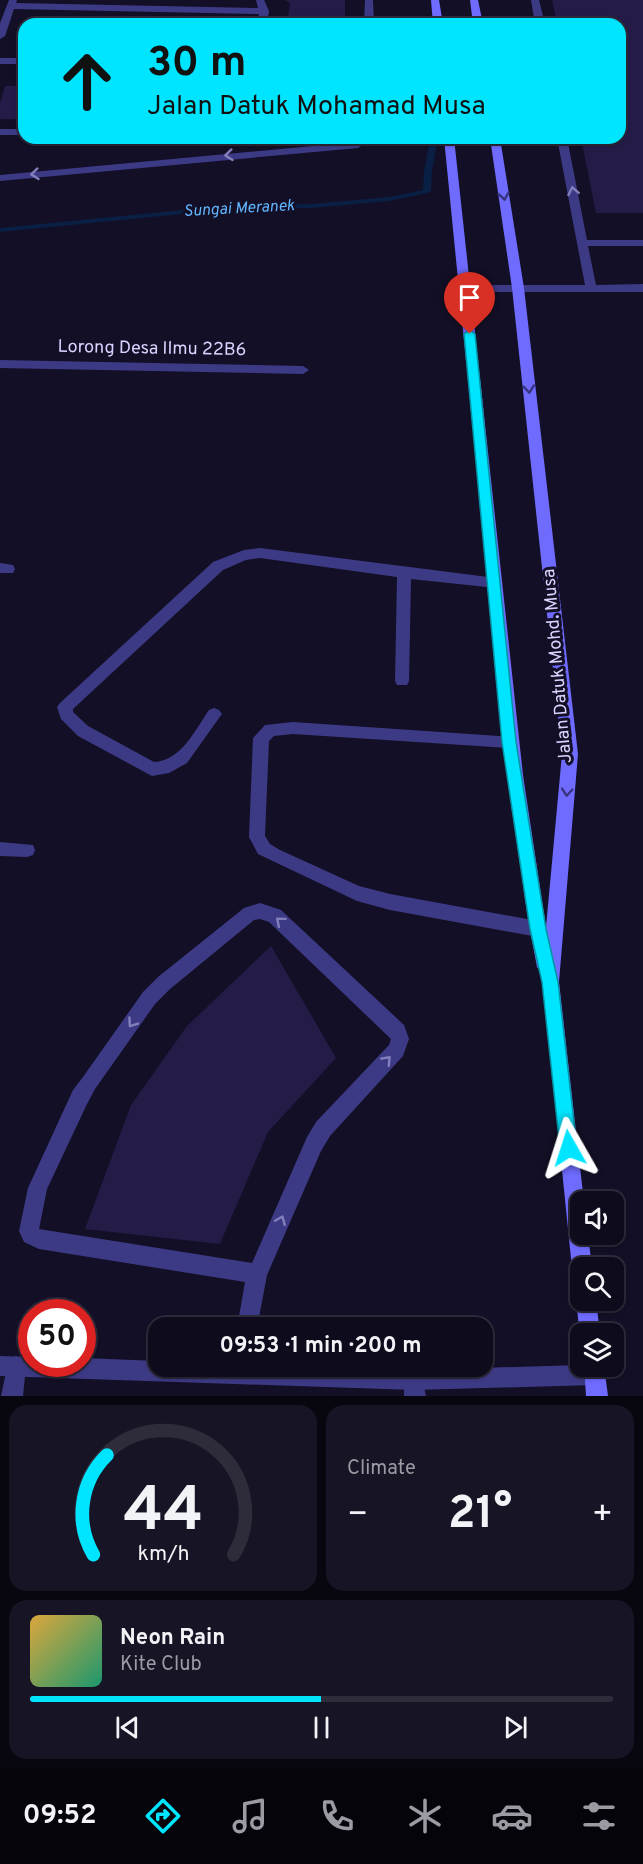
<!DOCTYPE html>
<html lang="en">
<head>
<meta charset="utf-8">
<style>
  body { margin:0; font-family:Overpass,sans-serif; background:#171425; color:#f1f3f6; height:100vh; display:flex; flex-direction:column; font-size:22px; white-space:nowrap }
  * { box-sizing:border-box; margin:0 }
  p { font-size:20px; color:#9b9ba3 }
  .icon { flex:none; width:33px; height:33px; fill:none; stroke:currentColor; stroke-width:2; stroke-linecap:round; stroke-linejoin:round }
  .map { position:relative; height:1396px; overflow:hidden }
  .drawer { display:flex; flex-direction:column; gap:9px; padding:9px; background:#08060f; flex:1 }
  .drawer>* { flex:none }
  .top-card { position:absolute; left:18px; top:18px; width:608px; height:126px; border-radius:18px; box-shadow:0 2px 4px #0004,0 0 0 2px #2e2b3b; background:#00e5ff; color:#111; overflow:hidden }
  .fabs { position:absolute; left:570px; top:1191px; display:grid; gap:12px }
  .fabs a { display:grid; place-items:center; width:54px; height:54px; border-radius:12px; background:#0e0b1c; box-shadow:0 2px 4px #0004,0 0 0 2px #2e2b3b; font-size:30px }
  .speed { position:absolute; left:18px; top:1299px; display:flex; gap:12px; font-size:30px; font-weight:700; text-align:center }
  .speed>* { display:grid; place-content:center; width:78px; height:78px; border-radius:50%; background:#0e0b1c; box-shadow:0 2px 4px #0004,0 0 0 2px #2e2b3b; line-height:1 }
  .speed .limit { border:9px solid #d22; background:#fff; color:#111 }
  .pin { position:absolute; display:grid; place-items:center; width:51px; height:51px; color:#fff; margin:-62px -26px; border-radius:50% 50% 50% 0; rotate:-45deg; box-shadow:0 0 6px #0007 }
  .pin .icon { rotate:45deg }
  .me { position:absolute; width:66px; margin:-33px; rotate:354deg; stroke-linejoin:round; filter:drop-shadow(0 0 4px #0008) }
  .turn { display:flex; align-items:center; gap:21px; height:126px; padding:0 30px; font-size:27px }
  .turn .icon { width:78px; height:78px; stroke-width:2.5 }
  .turn b { display:block; font-size:42px; line-height:51px }
  .big { font-size:45px; font-weight:700; line-height:1.1 }
  .drawer .tile { flex:1; display:flex; flex-direction:column; justify-content:center; gap:9px; min-width:0; padding:0 21px; border-radius:18px; background:#171425 }
  .drawer .dial { align-items:center; gap:0 }
  .dial svg { height:156px; overflow:visible; fill:none; stroke:#2e2b3b; stroke-width:7; stroke-linecap:round; text-anchor:middle }
  .dial text { fill:#f1f3f6; stroke:none }
  .song { display:flex; align-items:center; gap:18px }
  .cover { width:72px; height:72px; border-radius:9px; background:linear-gradient(135deg,hsl(40 70% 55%),hsl(160 70% 35%)) }
  .played { height:6px; border-radius:3px; background:linear-gradient(90deg,#00e5ff 50%,#2e2b3b 50%) }
  .keys { display:flex; justify-content:space-around; direction:ltr }
  .heat { display:flex; justify-content:space-between; align-items:center; font-size:33px; direction:ltr }
  .drawer .tiles { flex:1; display:grid; gap:9px; grid-template-columns:1fr 1fr }
  .tile:last-child { grid-column:span 2 }
  .trip { position:absolute; left:148px; top:1317px; width:345px; height:60px; border-radius:18px; background:#0e0b1c; box-shadow:0 2px 4px #0004,0 0 0 2px #2e2b3b; font-weight:700; line-height:60px; text-align:center }
  .tabs { display:flex; height:96px; justify-content:space-around; align-items:center; background:#06040b; color:#9b9ba3 }
  .tabs .icon { width:42px; height:42px }
  .tabs .current { color:#00e5ff }
  .tabs b { font-size:27px; color:#f1f3f6 }
  .map>svg:first-child { display:block }
  .lines { fill:none; stroke-linecap:round; stroke-linejoin:round }
  .stream { fill:#0a1f44; fill-rule:evenodd }
  .building { fill:#241b47 }
  .service { fill:#3d3a85; fill-rule:evenodd }
  .minor { fill:#3d3a85; fill-rule:evenodd }
  .tertiary { fill:#3d3a85; fill-rule:evenodd }
  .secondary { fill:#6f6bff; fill-rule:evenodd }
  .oneway { stroke:#837fbc }
  .oneway2 { stroke:#38347d }
  .route { fill:#00e5ff; stroke:#0095a6; stroke-width:1.5 }
  .labels { text-anchor:middle; dominant-baseline:central; stroke-width:6; stroke-linejoin:round; paint-order:stroke }
  .far-water-label { font-size:16px; font-style:italic; fill:#62b6ff; stroke:#130f26 }
  .street-label { font-size:18px; fill:#d9d4ff; stroke:#130f26 }
</style>
</head>
<body>
<div class="map">
<svg width="643" height="1396" viewBox="0 0 643 1396">
  <rect width="100%" height="100%" fill="#130f26"/>
  <g class="lines">
    <path class="stream" d="M 430,140 L 437,142 L 432,171 L 431,191 L 427,193 L 389,201 L 312,208 L 233,209 L 0,232 L 0,228 L 233,205 L 312,204 L 389,197 L 423,190 L 424,171 Z"/>
  </g>
  <path class="building" d="M 285,0 L 345,0 L 345,24 L 287,24 L 290,3 Z
    M 552,0 L 643,0 L 643,213 L 596,213 L 581,138 L 620,138 L 620,24 L 557,24 Z
    M 30,21 L 238,21 L 238,24 L 29,24 Z
    M 5,86 L 24,86 L 24,119 L 0,119 L 0,103 Z
    M 266,138 L 338,138 L 338,142 L 266,141 Z
    M 271,946 L 336,1058 L 268,1132 L 220,1244 L 85,1229 L 131,1105 L 187,1026 Z"/>
  <g class="lines">
    <path class="service" d="M 9,0 L 17,0 L 16,3 L 258,8 L 256,0 L 264,0 L 269,11 L 267,24 L 257,24 L 259,14 L 14,9 L 5,36 L 0,39 L 0,23 Z
      M 365,0 L 373,0 L 374,24 L 364,24 Z
      M 531,0 L 539,0 L 545,24 L 535,24 Z
      M 0,58 L 24,58 L 24,64 L 0,64 Z
      M 0,129 L 24,129 L 24,135 L 0,135 Z
      M 362,138 L 374,138 L 358,148 L 0,181 L 0,175 L 355,142 Z
      M 557,138 L 567,138 L 587,240 L 643,240 L 643,246 L 588,246 L 596,285 L 643,284 L 643,292 L 461,292 L 459,289 L 465,285 L 585,285 Z
      M 260,548 L 496,578 L 503,583 L 496,588 L 411,579 L 409,681 L 407,685 L 397,685 L 395,681 L 397,577 L 260,558 L 246,560 L 223,570 L 73,709 L 73,712 L 88,726 L 154,762 C 181,761 195,730 209,710 L 214,708 L 219,710 L 222,714 L 219,718 L 187,763 L 169,773 L 152,776 L 78,736 L 61,719 L 57,707 L 60,703 L 213,562 L 244,550 Z
      M 293,722 L 514,737 L 517,742 L 514,747 L 509,748 L 293,734 L 274,736 L 269,741 L 265,836 L 270,844 L 280,850 L 359,886 L 390,894 L 538,921 L 544,923 L 546,929 L 544,935 L 538,937 L 390,910 L 357,901 L 258,854 L 249,837 L 253,738 L 265,725 Z
      M 260,903 L 281,910 L 404,1025 L 409,1039 L 403,1056 L 330,1136 L 321,1151 L 267,1275 L 257,1328 L 237,1328 L 245,1282 L 39,1249 L 24,1242 L 19,1231 L 28,1188 L 73,1090 L 83,1077 L 143,992 L 158,977 L 244,908 ZM 260,919 L 269,922 L 391,1039 L 389,1045 L 316,1122 L 307,1137 L 252,1263 L 39,1229 L 47,1189 L 87,1104 L 95,1089 L 155,1004 L 170,989 L 254,920 Z
      M 16,1356 L 23,1359 L 26,1366 L 23,1396 L 1,1396 L 9,1359 Z
      M 414,1370 L 421,1373 L 426,1396 L 404,1396 L 404,1380 L 407,1373 Z"/>
    <path class="minor" d="M 0,360 L 303,366 L 309,370 L 303,374 L 0,368 Z
      M 0,563 L 13,565 L 15,569 L 13,573 L 0,573 Z
      M 0,842 L 33,845 L 35,850 L 33,855 L 27,857 L 0,856 Z"/>
    <path class="tertiary" d="M 0,1356 L 32,1357 L 32,1364 L 82,1364 L 82,1358 L 159,1361 L 159,1366 L 323,1366 L 414,1370 L 580,1365 L 600,1366 L 605,1375 L 602,1382 L 595,1385 L 414,1390 L 0,1376 Z"/>
    <path class="secondary" d="M 431,0 L 439,0 L 443,24 L 433,24 Z
      M 470,0 L 478,0 L 483,24 L 473,24 Z
      M 444,138 L 454,138 L 523,775 L 546,927 L 562,754 L 512,288 L 490,138 L 500,138 L 524,288 L 578,754 L 559,982 L 584,1202 L 580,1202 L 580,1234 L 588,1234 L 592,1268 L 580,1268 L 580,1277 L 575,1275 L 572,1268 L 542,974 L 537,967 L 528,919 L 507,775 Z
      M 580,1292 L 580,1300 L 596,1300 L 600,1334 L 580,1334 L 580,1336 L 576,1300 Z
      M 584,1366 L 604,1366 L 608,1396 L 586,1396 Z"/>
  </g>
  <defs><path id="oneway-chevron" d="M-2-3.5L2.5 0L-2 3.5" fill="none" stroke-width="1.6" stroke-linecap="round" stroke-linejoin="round" transform="scale(1.5)"/></defs>
  <g class="oneway">
    <use href="#oneway-chevron" transform="translate(229 155) rotate(174)"/>
    <use href="#oneway-chevron" transform="translate(35 174) rotate(174)"/>
    <use href="#oneway-chevron" transform="translate(573 191) rotate(-101)"/>
    <use href="#oneway-chevron" transform="translate(280 921) rotate(-140)"/>
    <use href="#oneway-chevron" transform="translate(132 1023) rotate(125)"/>
    <use href="#oneway-chevron" transform="translate(387 1060) rotate(-47)"/>
    <use href="#oneway-chevron" transform="translate(281 1220) rotate(-67)"/>
  </g>
  <g class="oneway2">
    <use href="#oneway-chevron" transform="translate(504 196) rotate(81)"/>
    <use href="#oneway-chevron" transform="translate(529 389) rotate(84)"/>
    <use href="#oneway-chevron" transform="translate(567 792) rotate(95)"/>
  </g>
  <path class="route" d="M 470,330 L 475,334 L 516,742 L 546,929 L 558,982 L 577,1148 L 575,1154 L 569,1157 L 563,1154 L 560,1148 L 542,982 L 530,929 L 502,742 L 464,334 Z"/>
  <g class="labels">
    <g class="far-water-label">
      <text transform="translate(239 209) rotate(-3)">Sungai Meranek</text>
    </g>
    <g class="street-label">
      <text transform="translate(152 349) rotate(1)">Lorong Desa Ilmu 22B6</text>
      <text transform="translate(558 666) rotate(-95)">Jalan Datuk Mohd. Musa</text>
    </g>
  </g>
</svg>
<div class="fabs">
<a><svg class="icon" aria-label="sound" viewBox="0 0 24 24"><path d="M4 9h4l5-4v14l-5-4H4zM17 9q2 3 0 6"/></svg></a>
<a><svg class="icon" aria-label="search" viewBox="0 0 24 24"><circle cx="10" cy="10" r="6"/><path d="M15 15l6 6"/></svg></a>
<a><svg class="icon" aria-label="layers" viewBox="0 0 24 24"><path d="M12 4l9 5-9 5-9-5zM3 14l9 5 9-5"/></svg></a>
</div>
<div class="speed"><div class="limit">50</div></div>
<div class="pin" style="left:470px;top:334px;background:#d93025"><svg class="icon" aria-label="arrive" viewBox="0 0 24 24"><path d="M6 21V4h12l-3 4 3 4H6"/></svg></div>
<svg class="me" style="left:569px;top:1148px" viewBox="-20 -20 40 40"><path d="M0-17L14 15 0 8-14 15z" fill="#00e5ff" stroke="#fff" stroke-width="4"/></svg>
<div class="trip">09:53 · 1 min · 200 m</div>
<div class="top-card">
<div class="turn"><svg class="icon" aria-label="ahead" viewBox="0 0 24 24"><path d="M12 20V5M6 11l6-6 6 6"/></svg><div><b>30 m</b>Jalan Datuk Mohamad Musa</div></div>
</div>
</div>
<section class="drawer">
<div class="tiles">
<div class="tile dial"><svg viewBox="0 0 100 80">
<path d="M14 69A42 42 0 1 1 86 69"/>
<path d="M14 69A42 42 0 0 1 21 18" stroke="#00e5ff"/>
<text x="50" y="56" font-size="32" font-weight="700">44</text>
<text x="50" y="72" font-size="11">km/h</text>
</svg></div>
<div class="tile"><p>Climate</p>
<div class="heat"><a>−</a><b class="big">21°</b><a>+</a></div>
</div>
<div class="tile">
<div class="song"><i class="cover"></i><div><b>Neon Rain</b><p>Kite Club</p></div></div>
<div class="played"></div>
<div class="keys"><svg class="icon" aria-label="previous" viewBox="0 0 24 24"><path d="M18 5L8 12l10 7zM5 5v14"/></svg><svg class="icon" aria-label="pause" viewBox="0 0 24 24"><path d="M8 5v14M16 5v14"/></svg><svg class="icon" aria-label="next" viewBox="0 0 24 24"><path d="M6 5l10 7-10 7zM19 5v14"/></svg></div>
</div>
</div>
</section>
<nav class="tabs">
<b>09:52</b>
<svg class="icon current" aria-label="directions" viewBox="0 0 24 24"><path d="M12 3l9 9-9 9-9-9zM9 14v-3h6M13 9l2 2-2 2"/></svg>
<svg class="icon" aria-label="music" viewBox="0 0 24 24"><path d="M9 18V5l10-2v13"/><circle cx="6" cy="18" r="3"/><circle cx="16" cy="16" r="3"/></svg>
<svg class="icon" aria-label="phone" viewBox="0 0 24 24"><path d="M5 4h4l2 5-3 2q2 4 5 5l2-3 5 2v4C11 20 4 13 5 4z"/></svg>
<svg class="icon" aria-label="climate" viewBox="0 0 24 24"><path d="M12 3v18M4 7l16 10M4 17L20 7"/></svg>
<svg class="icon" aria-label="car" viewBox="0 0 24 24"><path d="M5 17H2v-5l4-1 3-4h7l3 4 3 1v5h-3M9 17h6M6 11h13"/><circle cx="7" cy="17" r="2"/><circle cx="17" cy="17" r="2"/></svg>
<svg class="icon" aria-label="filters" viewBox="0 0 24 24"><path d="M4 7h16M4 17h16"/><circle cx="9" cy="7" r="2"/><circle cx="15" cy="17" r="2"/></svg>
</nav>
</body>
</html>
